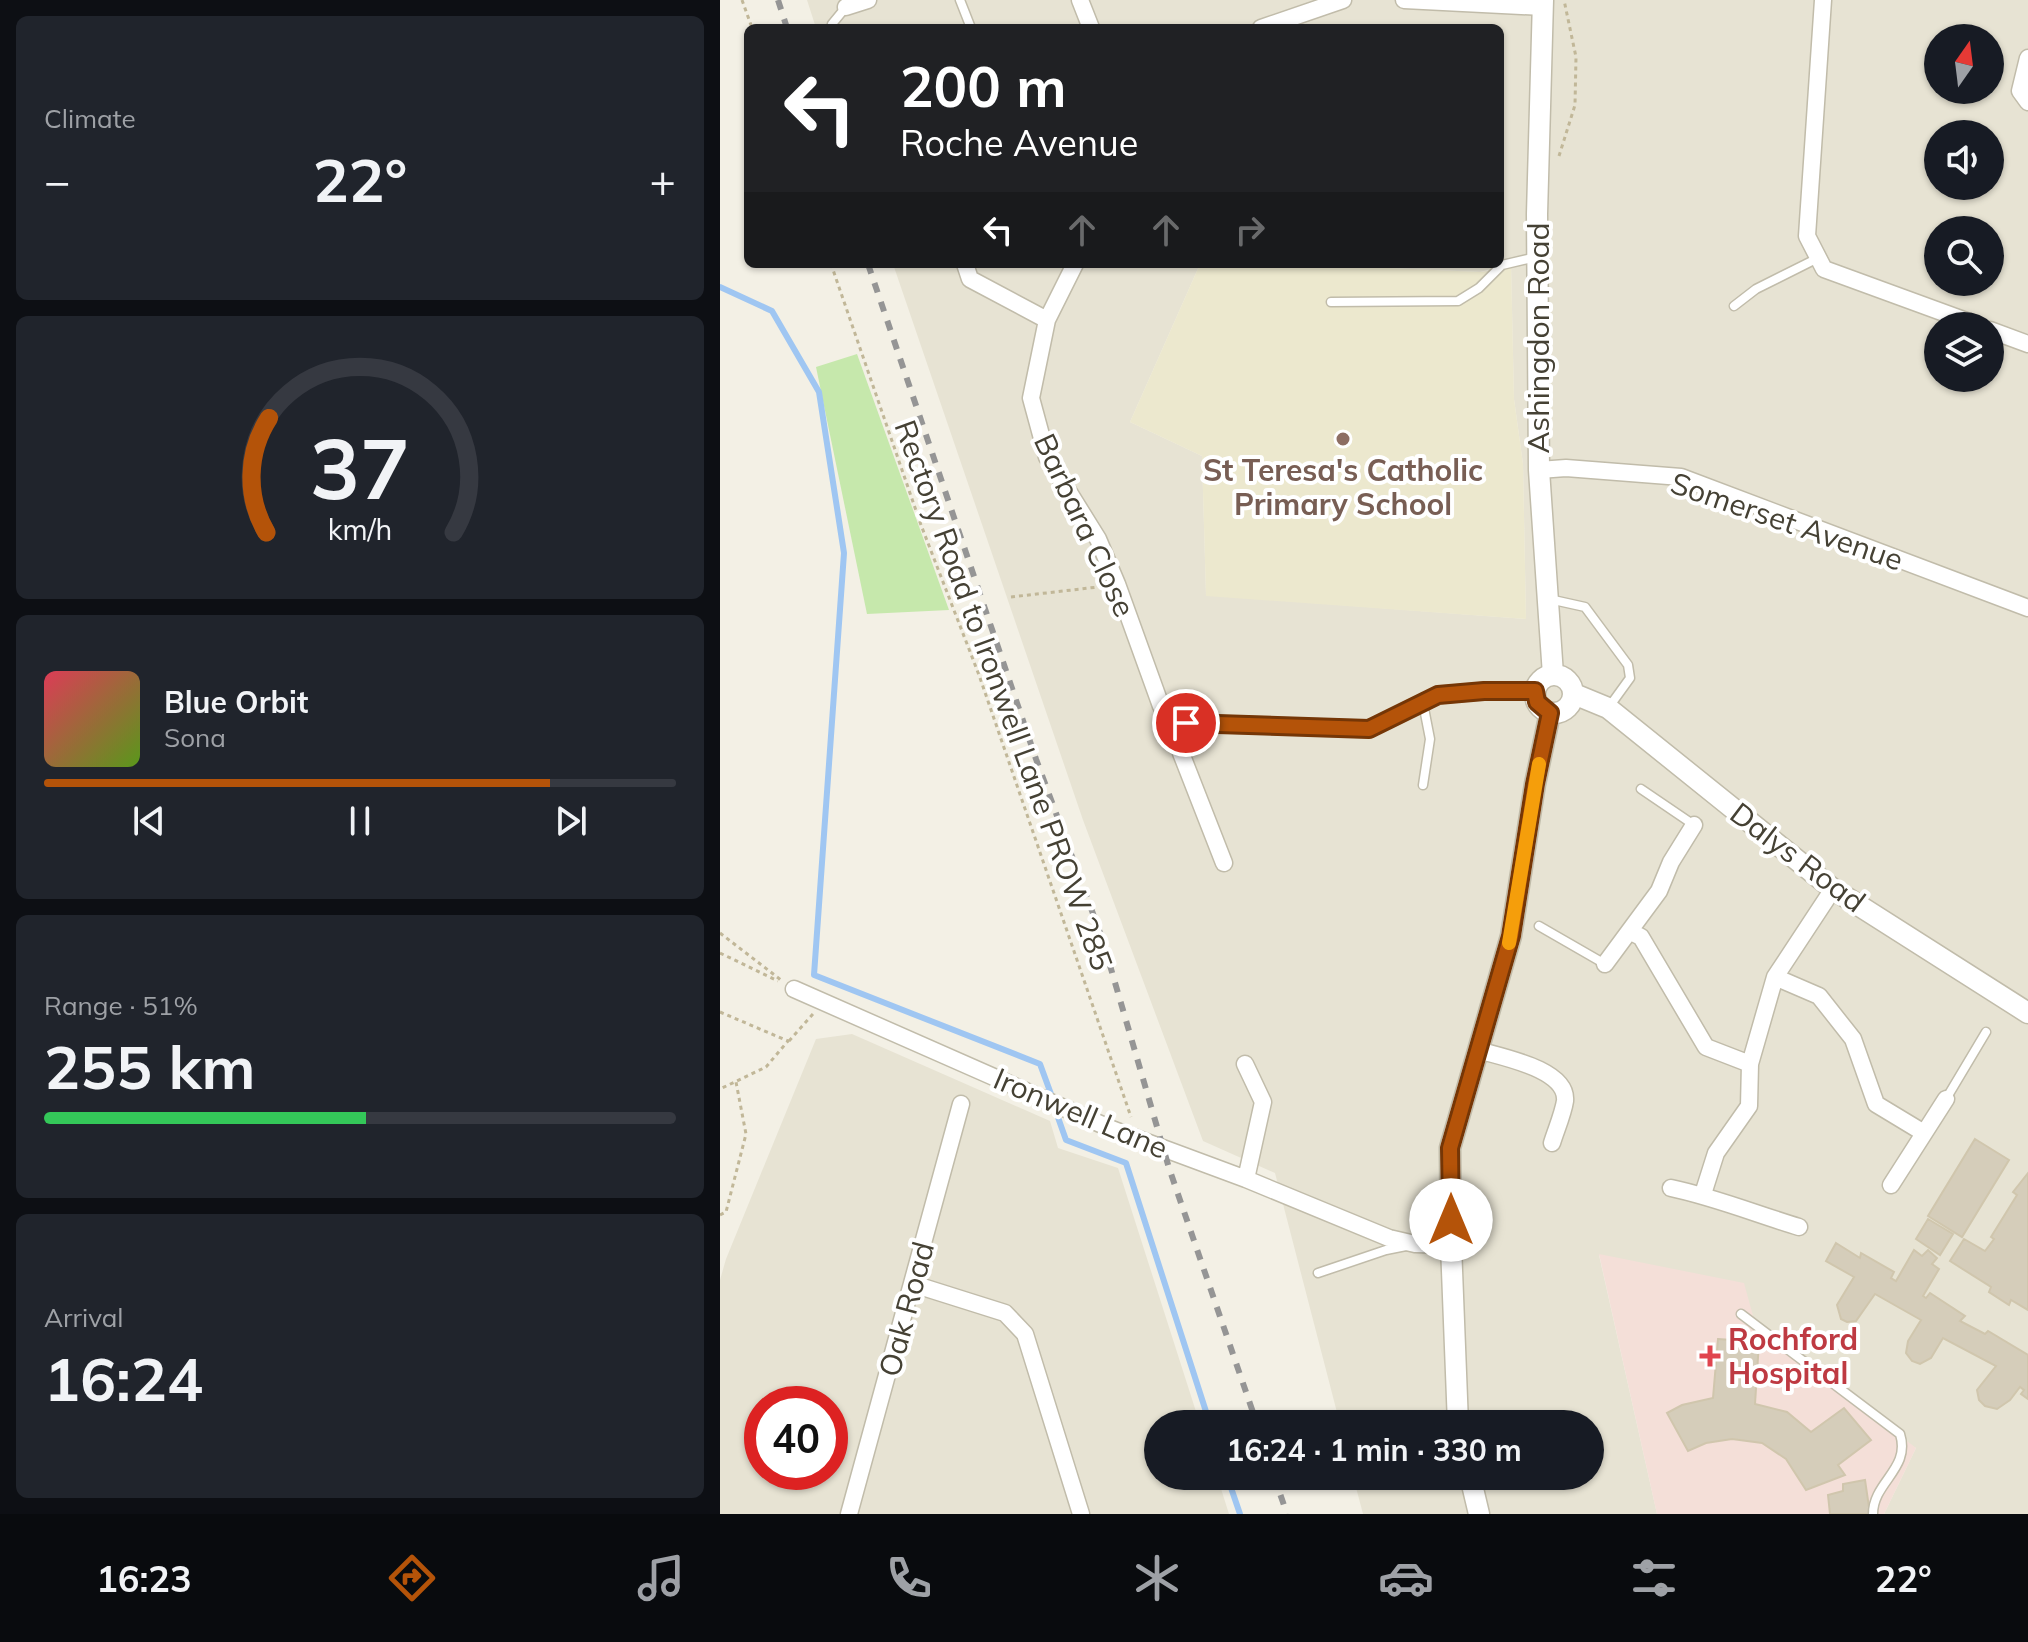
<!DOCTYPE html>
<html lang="en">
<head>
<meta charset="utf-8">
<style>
  body { margin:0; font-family:Mulish,sans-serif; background:#20242c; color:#f1f3f6; height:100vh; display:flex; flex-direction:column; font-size:30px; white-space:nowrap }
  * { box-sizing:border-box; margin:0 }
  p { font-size:26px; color:#9ea1a6 }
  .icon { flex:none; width:44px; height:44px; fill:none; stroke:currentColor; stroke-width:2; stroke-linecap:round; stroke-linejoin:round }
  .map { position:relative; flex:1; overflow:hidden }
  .side { display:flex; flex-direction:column; gap:16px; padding:16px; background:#0d0f14; width:720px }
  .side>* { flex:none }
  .banner { position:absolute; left:24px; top:24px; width:760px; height:244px; border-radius:12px; box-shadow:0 2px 6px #0004; background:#202124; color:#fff; overflow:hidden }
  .needle { width:52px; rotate:14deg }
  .fabs { position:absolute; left:1204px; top:24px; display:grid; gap:16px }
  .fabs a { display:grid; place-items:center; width:80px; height:80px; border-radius:50%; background:#171b24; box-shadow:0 2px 6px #0004; font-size:40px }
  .speed { position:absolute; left:24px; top:1386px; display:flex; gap:16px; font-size:40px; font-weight:700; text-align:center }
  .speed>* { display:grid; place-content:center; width:104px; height:104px; border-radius:50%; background:#171b24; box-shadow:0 2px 6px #0004; line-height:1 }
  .speed .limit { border:12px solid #d22; background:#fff; color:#111 }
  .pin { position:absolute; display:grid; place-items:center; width:68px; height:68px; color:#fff; margin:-34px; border:4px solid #fff; border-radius:50%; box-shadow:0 2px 8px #0007 }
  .me { position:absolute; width:88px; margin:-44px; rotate:0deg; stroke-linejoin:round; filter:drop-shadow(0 0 6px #0008) }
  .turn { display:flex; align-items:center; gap:28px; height:168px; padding:0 24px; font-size:36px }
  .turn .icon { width:104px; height:104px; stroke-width:2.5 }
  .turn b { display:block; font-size:56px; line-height:68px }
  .lanes { display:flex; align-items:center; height:76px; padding:0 24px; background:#0003; justify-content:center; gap:40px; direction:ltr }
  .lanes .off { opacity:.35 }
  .big { font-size:60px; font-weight:700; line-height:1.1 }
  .side .tile { flex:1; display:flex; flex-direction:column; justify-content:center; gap:12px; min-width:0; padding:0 28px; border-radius:12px; background:#20242c }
  .side .dial { align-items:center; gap:0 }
  .dial svg { height:208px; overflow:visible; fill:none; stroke:#363941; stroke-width:7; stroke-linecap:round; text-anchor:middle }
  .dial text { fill:#f1f3f6; stroke:none }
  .song { display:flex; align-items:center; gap:24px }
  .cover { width:96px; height:96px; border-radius:12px; background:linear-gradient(135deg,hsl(350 70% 55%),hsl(90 70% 35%)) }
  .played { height:8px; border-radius:4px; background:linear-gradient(90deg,#b45309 80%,#363941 80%) }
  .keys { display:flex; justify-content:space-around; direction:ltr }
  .heat { display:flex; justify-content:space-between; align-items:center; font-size:44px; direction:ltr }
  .charge { height:12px; border-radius:6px; background:linear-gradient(90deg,#34c759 51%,#363941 0) }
  .trip { position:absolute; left:424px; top:1410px; width:460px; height:80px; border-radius:40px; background:#171b24; box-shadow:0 2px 6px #0004; font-weight:700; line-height:80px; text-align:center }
  .dock { display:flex; height:128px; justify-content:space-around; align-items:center; background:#090b0e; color:#9ea1a6 }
  .dock .icon { width:56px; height:56px }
  .dock .current { color:#b45309 }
  .dock b { font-size:36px; color:#f1f3f6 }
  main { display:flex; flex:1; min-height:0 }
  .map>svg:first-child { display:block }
  .residential { fill:#e7e3d3; fill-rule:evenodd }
  .education { fill:#ece8ce }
  .medical { fill:#f4dfd8 }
  .green { fill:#c6e8ac }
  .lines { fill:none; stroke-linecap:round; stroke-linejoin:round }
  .stream { stroke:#9fc6f2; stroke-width:6 }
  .building { fill:#d5cdba; stroke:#d0c6ad; stroke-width:2 }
  .service-casing { stroke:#c1bcaa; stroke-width:11 }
  .minor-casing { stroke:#c1bcaa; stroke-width:19 }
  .tertiary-casing { stroke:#c1bcaa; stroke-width:23 }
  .path { stroke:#c1b798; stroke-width:3; stroke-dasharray:4 4; stroke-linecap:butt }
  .service { stroke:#fff; stroke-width:8 }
  .minor { stroke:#fff; stroke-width:16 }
  .tertiary { stroke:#fff; stroke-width:20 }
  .rail { stroke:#959595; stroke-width:6; stroke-dasharray:10 10; stroke-linecap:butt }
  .route-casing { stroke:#753606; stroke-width:20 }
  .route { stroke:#b45309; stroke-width:14 }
  .slow { stroke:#f59e0b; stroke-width:14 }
  .education-dot { fill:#8d6e63; stroke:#fff; stroke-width:3 }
  .health-dot { fill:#e0444e; stroke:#fff; stroke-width:3 }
  .labels { text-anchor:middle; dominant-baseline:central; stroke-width:8; stroke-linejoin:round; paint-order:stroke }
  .street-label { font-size:30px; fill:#454134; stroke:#fff }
  .education-label { font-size:30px; font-weight:bold; fill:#785e54; stroke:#fff }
  .health-label { font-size:30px; font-weight:bold; fill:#be3a42; stroke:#fff; text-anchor:start }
</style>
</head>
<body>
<main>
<section class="side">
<div class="tile"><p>Climate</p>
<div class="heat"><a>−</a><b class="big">22°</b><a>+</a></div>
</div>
<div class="tile dial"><svg viewBox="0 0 100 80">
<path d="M14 69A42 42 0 1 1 86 69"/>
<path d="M14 69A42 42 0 0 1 15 25" stroke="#b45309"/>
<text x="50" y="56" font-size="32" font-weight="700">37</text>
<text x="50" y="72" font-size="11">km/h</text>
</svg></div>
<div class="tile">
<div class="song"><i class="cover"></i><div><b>Blue Orbit</b><p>Sona</p></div></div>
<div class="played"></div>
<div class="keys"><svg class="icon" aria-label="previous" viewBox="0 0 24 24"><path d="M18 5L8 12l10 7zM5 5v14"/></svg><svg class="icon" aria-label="pause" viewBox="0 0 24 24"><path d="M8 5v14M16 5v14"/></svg><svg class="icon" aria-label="next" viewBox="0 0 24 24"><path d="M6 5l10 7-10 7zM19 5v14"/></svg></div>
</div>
<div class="tile"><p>Range · 51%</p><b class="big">255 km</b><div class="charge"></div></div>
<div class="tile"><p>Arrival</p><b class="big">16:24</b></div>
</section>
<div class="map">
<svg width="1308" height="1514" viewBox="0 0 1308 1514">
  <rect width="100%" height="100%" fill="#f3f0e5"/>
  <path class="residential" d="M 87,0 L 1308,0 L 1308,1514 L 1164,1514 L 1196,1448 L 879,1255 L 937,1514 L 643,1514 L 633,1476 L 870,1476 L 870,1424 L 620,1424 L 555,1173 L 483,1141 L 363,820 L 173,264 L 480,264 L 410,422 L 482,456 L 486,595 L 806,619 L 803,464 L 794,399 L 791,264 L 760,272 L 669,268 L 669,264 L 780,264 L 780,28 L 96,28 ZM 1218,38 L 1270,38 L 1270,90 L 1218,90 ZM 1218,134 L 1270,134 L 1270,186 L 1218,186 ZM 1218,230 L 1270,230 L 1270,282 L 1218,282 ZM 1218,326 L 1270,326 L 1270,378 L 1218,378 Z
    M 132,1034 L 330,1121 L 338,1148 L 398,1168 L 480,1424 L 438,1424 L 438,1476 L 497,1476 L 509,1514 L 0,1514 L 0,1280 L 6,1259 L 96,1039 ZM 42,1404 L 110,1404 L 110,1472 L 42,1472 Z"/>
  <path class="education" d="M 480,264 L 669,264 L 669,268 L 760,272 L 768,271 L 773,265 L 791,264 L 794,399 L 803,464 L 806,619 L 486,596 L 482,456 L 410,422 Z"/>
  <path class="medical" d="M 879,1254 L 1024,1283 L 1035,1323 L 1196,1448 L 1164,1514 L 937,1514 Z"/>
  <path class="green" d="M 137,354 L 229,610 L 147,614 L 96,367 Z"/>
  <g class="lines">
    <path class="stream" d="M 0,287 L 52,311 L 99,392 L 124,553 L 94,975 L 320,1064 L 331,1094
      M 335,1109 L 346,1140 L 406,1163 L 490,1424
      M 507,1476 L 520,1514"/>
  </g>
  <path class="building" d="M 1255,1139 L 1289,1160 L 1242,1237 L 1208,1216 Z
    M 1308,1173 L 1308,1310 L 1291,1300 L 1289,1305 L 1269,1292 L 1271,1287 L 1230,1261 L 1244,1239 L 1265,1251 L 1274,1239 L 1271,1237 L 1297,1195 L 1293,1192 Z
    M 1208,1219 L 1233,1234 L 1220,1255 L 1196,1239 Z
    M 1116,1243 L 1140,1258 L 1141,1253 L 1174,1272 L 1171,1278 L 1176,1281 L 1194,1250 L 1202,1256 L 1208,1250 L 1217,1258 L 1212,1264 L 1219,1269 L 1203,1296 L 1206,1298 L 1210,1293 L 1245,1316 L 1240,1321 L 1265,1334 L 1268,1331 L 1308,1355 L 1308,1399 L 1301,1394 L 1304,1390 L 1300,1387 L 1290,1400 L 1277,1409 L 1265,1406 L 1259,1400 L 1257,1390 L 1276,1366 L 1223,1338 L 1211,1358 L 1200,1364 L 1192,1361 L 1186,1353 L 1188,1341 L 1201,1320 L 1155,1294 L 1136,1321 L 1127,1322 L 1121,1319 L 1117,1305 L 1134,1277 L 1106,1261 Z
    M 998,1339 L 1039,1342 L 1035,1404 L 1067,1412 L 1091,1432 L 1124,1408 L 1151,1440 L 1118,1465 L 1125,1475 L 1086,1490 L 1066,1459 L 1042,1443 L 1012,1439 L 986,1443 L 968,1451 L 947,1413 L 962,1405 L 993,1398 Z
    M 1145,1480 L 1150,1514 L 1110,1514 L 1108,1495 L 1123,1491 L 1123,1484 Z"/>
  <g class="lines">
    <defs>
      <path id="service" d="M 240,0 L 251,28
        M 111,28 L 112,24 L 126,7
        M 611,302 L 738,301 L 759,288 L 782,265 L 816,257
        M 1014,306 L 1036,289 L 1098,258
        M 829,599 L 865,607 L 908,665 L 910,678 L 889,707
        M 703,703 L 710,739 L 703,785
        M 921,789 L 974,825
        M 819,926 L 885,964
        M 1226,1099 L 1266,1032
        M 598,1273 L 666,1250 L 686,1246
        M 1021,1314 L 1180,1434 C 1191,1469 1153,1482 1153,1514"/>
      <path id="minor" d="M 360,0 L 371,28
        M 684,0 L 823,7
        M 1103,0 L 1087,236 L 1104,269 L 1260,326
        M 126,7 L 148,0
        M 541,28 L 623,0
        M 1308,58 L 1300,91 L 1308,102
        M 245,264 L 250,279 L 327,320
        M 355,264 L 327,320 L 311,398 L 327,457 L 378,539 L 397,584 L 441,706 L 466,723 L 461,753 L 504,863
        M 1270,330 L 1308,344
        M 819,470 L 846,468 L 961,477 L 1308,608
        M 466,723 L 649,729 L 718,695 L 764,691 L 815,691
        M 911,932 L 921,937 L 986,1047 L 1030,1064
        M 885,964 L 939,891 L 951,862 L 974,825
        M 1055,977 L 1099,996 L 1133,1039 L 1156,1104 L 1204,1133
        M 74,989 L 394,1130 L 526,1179 L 669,1238 L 695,1244 L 731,1245
        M 758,1050 C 781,1057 848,1069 845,1101 C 843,1114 836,1130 832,1143
        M 525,1064 L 543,1102 L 526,1179
        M 1171,1185 L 1226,1099
        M 951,1188 C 994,1197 1036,1214 1079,1227
        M 983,1194 L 996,1153 L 1029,1106 L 1030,1064 L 1055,977 L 1113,889
        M 193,1284 L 285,1313 L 305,1334 L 361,1514
        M 129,1514 L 241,1104"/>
      <path id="tertiary" d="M 823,0 L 817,214 L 819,470 L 833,675
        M815 694a19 19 0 1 1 38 0a19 19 0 1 1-38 0Z
        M 854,694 L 888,708 L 1113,889 L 1308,1013
        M 738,1424 L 731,1245 L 730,1148 L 791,936 L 815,784 L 830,713
        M 750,1476 L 759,1514"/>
    </defs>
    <use href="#service" class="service-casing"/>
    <use href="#minor" class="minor-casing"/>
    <use href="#tertiary" class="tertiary-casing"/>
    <path class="path" d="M 22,0 L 32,28
      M 839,156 L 855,105 L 856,57 L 844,0
      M 111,264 L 201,525 L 259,675 L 411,1117
      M 291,597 L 378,587
      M 0,933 L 61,980
      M 0,953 L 58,981
      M 0,1012 L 68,1041 L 46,1067 L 0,1089
      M 69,1041 L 93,1014
      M 0,1215 L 6,1212 L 26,1134 L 16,1082"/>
    <use href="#service" class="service"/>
    <use href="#minor" class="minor"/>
    <use href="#tertiary" class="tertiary"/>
    <path class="rail" d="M 58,0 L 67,28
      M 148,264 L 316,759 L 382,938 L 449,1168 L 537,1424
      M 554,1476 L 567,1514"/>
  </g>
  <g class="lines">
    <defs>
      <path id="route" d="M 466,723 L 649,729 L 718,695 L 764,691 L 815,691 L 817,702 L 830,713 L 815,784 L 791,936 L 730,1148 L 731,1220"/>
    </defs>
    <use href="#route" class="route-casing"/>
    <use href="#route" class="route"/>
    <path class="slow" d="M 789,943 L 819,764"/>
  </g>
  <circle class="education-dot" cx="623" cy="439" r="8"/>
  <path class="health-dot" d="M986 1344h8v8h8v8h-8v8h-8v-8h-8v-8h8z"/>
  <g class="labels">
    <g class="street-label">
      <text transform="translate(818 338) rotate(-90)">Ashingdon Road</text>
      <text transform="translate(1067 521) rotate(19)">Somerset Avenue</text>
      <text transform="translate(365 525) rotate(65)">Barbara Close</text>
      <text transform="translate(284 695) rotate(70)">Rectory Road to Ironwell Lane PROW 285</text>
      <text transform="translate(1078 857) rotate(37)">Dalys Road</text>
      <text transform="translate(361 1113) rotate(23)">Ironwell Lane</text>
      <text transform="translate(186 1309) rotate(-75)">Oak Road</text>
    </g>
    <g class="education-label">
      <text x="623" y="470">St Teresa's Catholic<tspan x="623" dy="34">Primary School</tspan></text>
    </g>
    <g class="health-label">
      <text x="1008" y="1339">Rochford<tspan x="1008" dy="34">Hospital</tspan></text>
    </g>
  </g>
</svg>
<div class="fabs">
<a><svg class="needle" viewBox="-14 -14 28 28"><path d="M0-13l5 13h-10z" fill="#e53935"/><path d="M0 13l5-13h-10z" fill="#9ea1a6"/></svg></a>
<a><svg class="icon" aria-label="sound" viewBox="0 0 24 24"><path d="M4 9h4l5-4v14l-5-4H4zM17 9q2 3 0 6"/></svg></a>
<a><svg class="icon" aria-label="search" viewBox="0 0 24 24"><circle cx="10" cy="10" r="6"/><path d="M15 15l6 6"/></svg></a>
<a><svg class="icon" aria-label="layers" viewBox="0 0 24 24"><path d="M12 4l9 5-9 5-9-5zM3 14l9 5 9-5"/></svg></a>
</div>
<div class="speed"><div class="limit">40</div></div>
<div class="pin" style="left:466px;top:723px;background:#d93025"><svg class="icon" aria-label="arrive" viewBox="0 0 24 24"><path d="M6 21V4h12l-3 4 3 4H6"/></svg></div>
<svg class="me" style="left:731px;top:1220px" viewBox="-20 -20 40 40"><circle r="19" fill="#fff"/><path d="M0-13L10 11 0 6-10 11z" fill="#b45309"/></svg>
<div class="trip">16:24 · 1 min · 330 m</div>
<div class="banner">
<div class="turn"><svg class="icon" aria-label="left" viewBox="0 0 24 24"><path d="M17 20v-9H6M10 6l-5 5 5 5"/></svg><div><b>200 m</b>Roche Avenue</div></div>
<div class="lanes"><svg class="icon" aria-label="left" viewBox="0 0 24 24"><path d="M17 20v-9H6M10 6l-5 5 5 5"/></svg><svg class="icon off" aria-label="ahead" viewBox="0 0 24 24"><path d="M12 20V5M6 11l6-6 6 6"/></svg><svg class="icon off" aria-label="ahead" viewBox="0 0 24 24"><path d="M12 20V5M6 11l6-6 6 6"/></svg><svg class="icon off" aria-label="right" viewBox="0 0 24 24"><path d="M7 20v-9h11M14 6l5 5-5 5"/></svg></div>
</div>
</div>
</main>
<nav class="dock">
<b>16:23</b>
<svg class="icon current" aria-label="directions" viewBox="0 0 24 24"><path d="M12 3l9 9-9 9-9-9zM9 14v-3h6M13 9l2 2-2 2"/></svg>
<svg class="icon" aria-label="music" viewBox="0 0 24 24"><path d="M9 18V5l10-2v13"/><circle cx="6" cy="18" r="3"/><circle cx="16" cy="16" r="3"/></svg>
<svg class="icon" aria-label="phone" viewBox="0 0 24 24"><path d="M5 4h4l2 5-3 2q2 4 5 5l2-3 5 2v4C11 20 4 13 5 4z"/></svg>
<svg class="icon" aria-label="climate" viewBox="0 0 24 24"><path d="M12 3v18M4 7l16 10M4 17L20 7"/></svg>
<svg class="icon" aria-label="car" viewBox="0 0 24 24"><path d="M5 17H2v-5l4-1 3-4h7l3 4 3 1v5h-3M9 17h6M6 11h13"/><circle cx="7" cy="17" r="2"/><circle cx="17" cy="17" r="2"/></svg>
<svg class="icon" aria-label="filters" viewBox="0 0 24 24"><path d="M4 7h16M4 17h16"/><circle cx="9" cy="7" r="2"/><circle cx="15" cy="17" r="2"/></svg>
<b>22°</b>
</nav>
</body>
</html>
